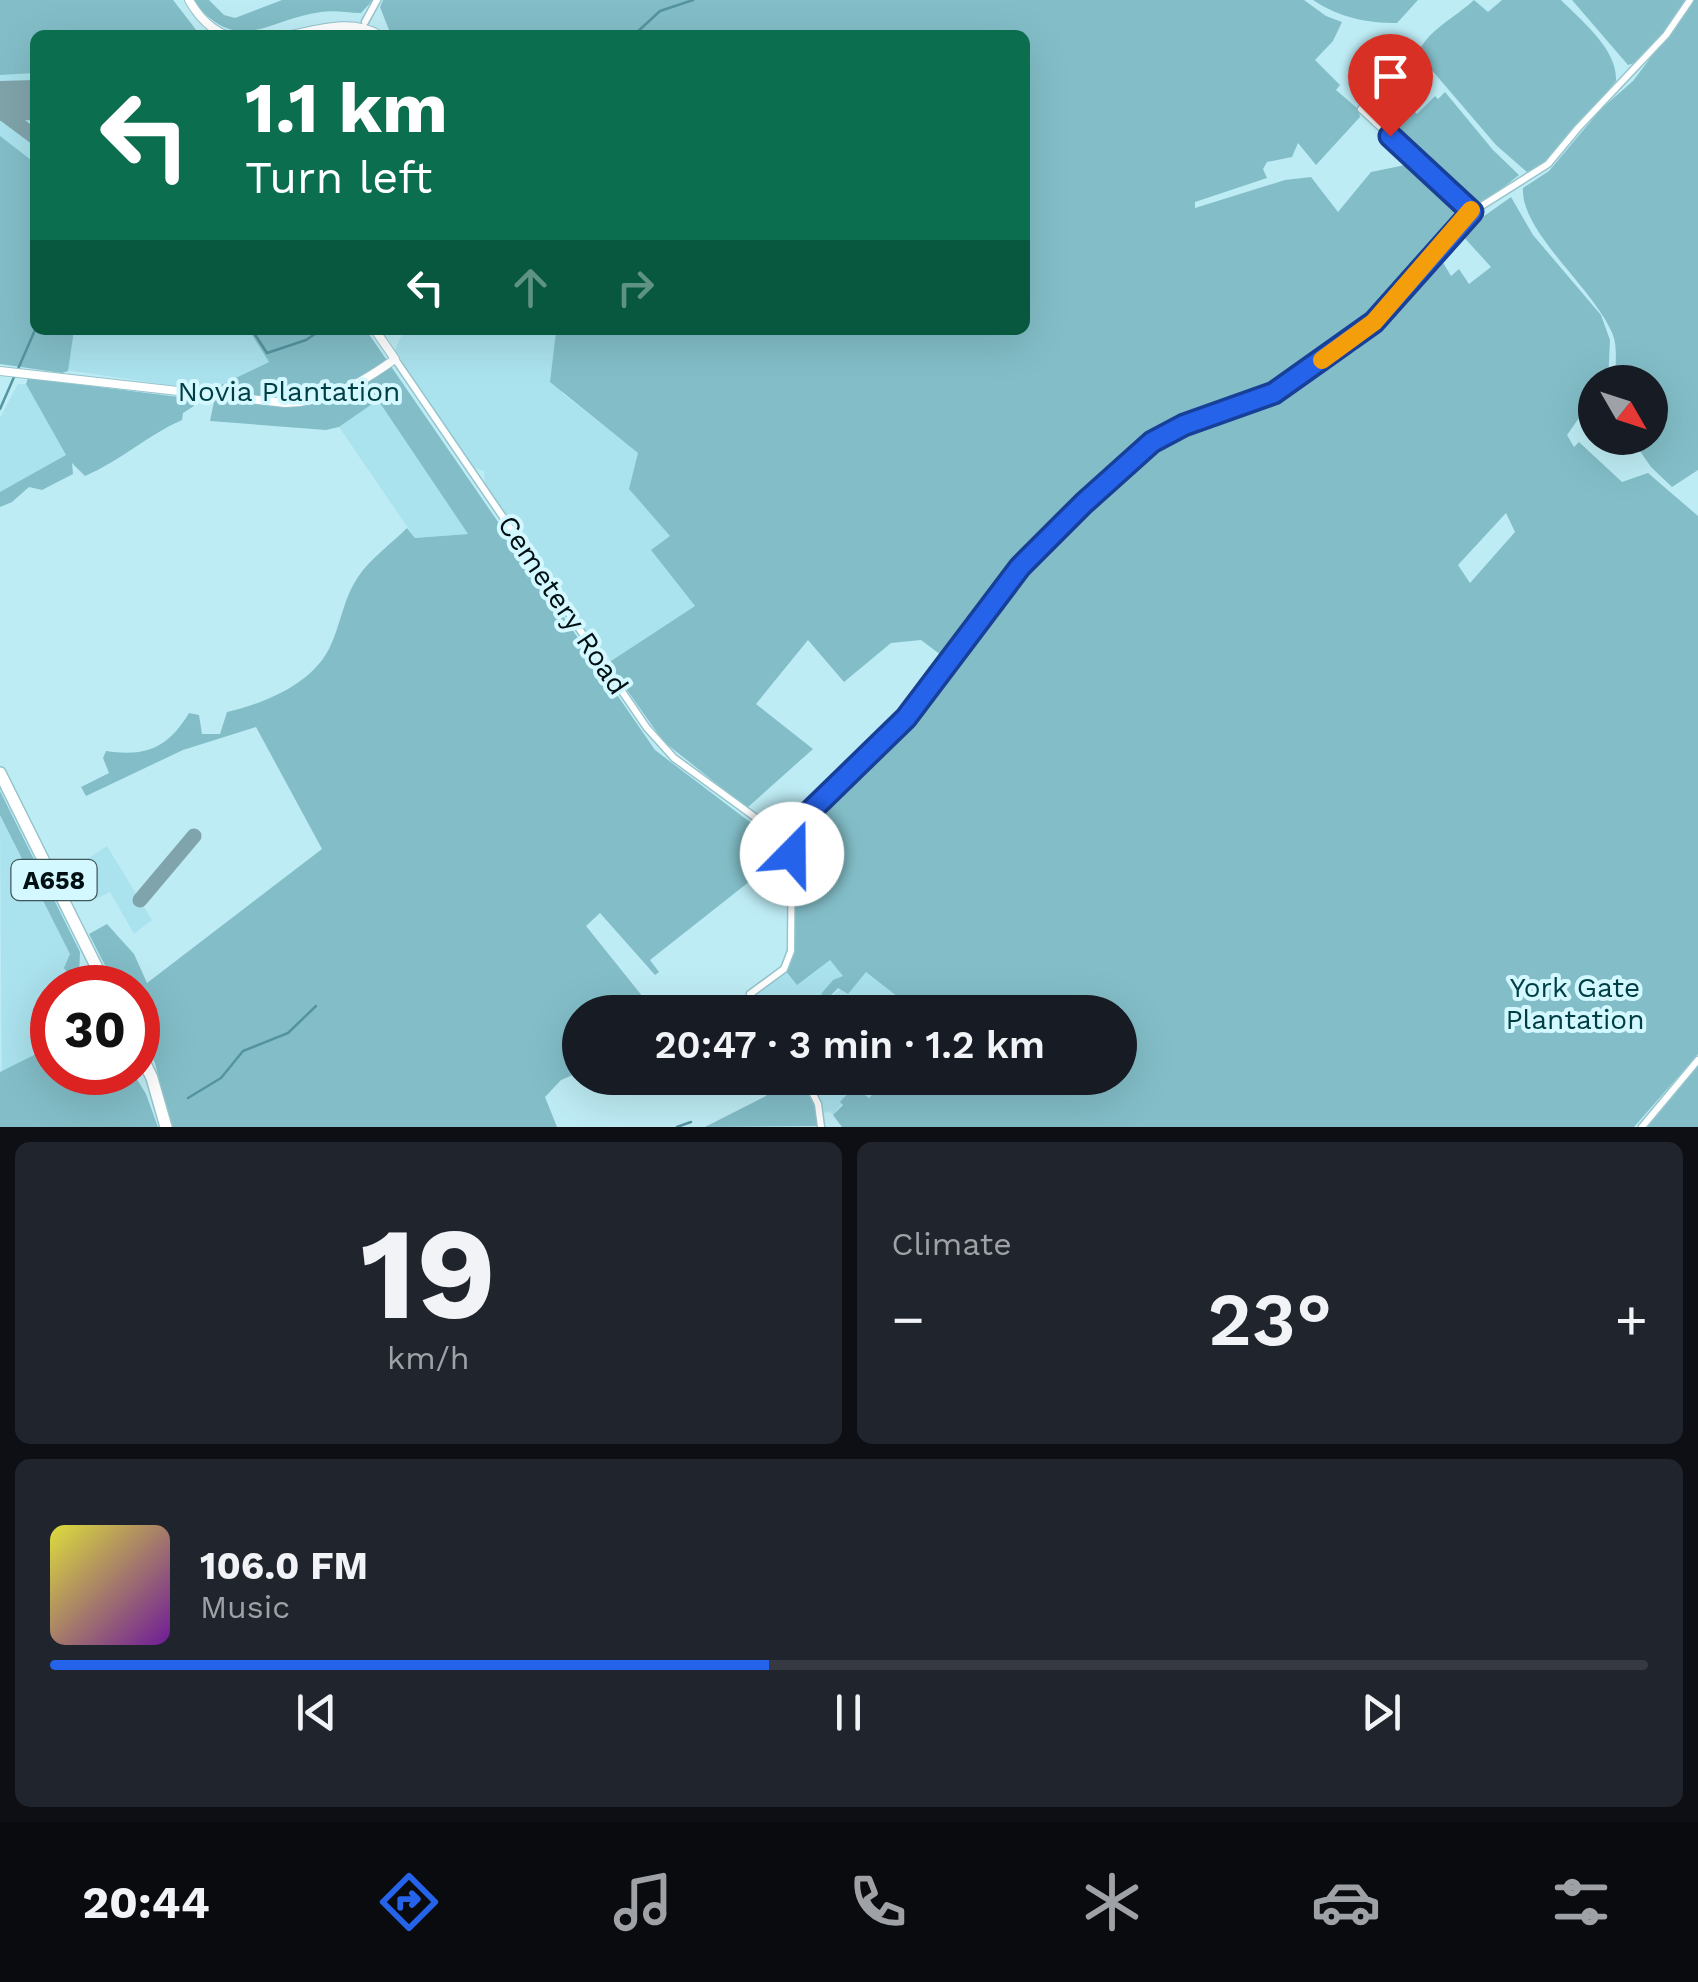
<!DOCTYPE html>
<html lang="en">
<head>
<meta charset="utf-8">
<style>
  body { margin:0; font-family:"Work Sans",sans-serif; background:#20242c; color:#f1f3f6; height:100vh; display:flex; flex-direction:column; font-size:38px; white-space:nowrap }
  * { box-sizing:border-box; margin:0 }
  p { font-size:32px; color:#9ea1a6 }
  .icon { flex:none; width:55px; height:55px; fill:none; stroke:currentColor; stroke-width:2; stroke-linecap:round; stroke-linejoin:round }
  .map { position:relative; height:1127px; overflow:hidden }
  .drawer { display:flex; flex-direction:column; gap:15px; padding:15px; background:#0d0f14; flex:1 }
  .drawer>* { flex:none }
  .hud { position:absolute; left:30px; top:30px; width:1000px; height:305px; border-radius:15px; box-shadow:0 10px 40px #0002; background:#0b6e4f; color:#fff; overflow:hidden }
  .needle { width:65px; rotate:129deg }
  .controls { position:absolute; left:1578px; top:365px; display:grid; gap:20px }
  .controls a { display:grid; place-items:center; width:90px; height:90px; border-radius:50%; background:#171b24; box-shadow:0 10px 40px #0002; font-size:50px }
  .speed { position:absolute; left:30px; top:965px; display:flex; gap:20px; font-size:50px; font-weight:700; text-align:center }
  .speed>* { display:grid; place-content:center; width:130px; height:130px; border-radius:50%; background:#171b24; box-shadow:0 10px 40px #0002; line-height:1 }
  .speed .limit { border:15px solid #d22; background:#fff; color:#111 }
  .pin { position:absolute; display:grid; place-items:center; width:85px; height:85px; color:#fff; margin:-102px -42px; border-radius:50% 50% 50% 0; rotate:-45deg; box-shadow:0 0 10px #0007 }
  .pin .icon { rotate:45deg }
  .me { position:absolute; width:110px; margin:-55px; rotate:22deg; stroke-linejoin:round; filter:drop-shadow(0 0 8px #0008) }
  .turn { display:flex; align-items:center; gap:35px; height:210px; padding:0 50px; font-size:45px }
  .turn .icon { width:130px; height:130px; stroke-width:2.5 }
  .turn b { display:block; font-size:70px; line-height:85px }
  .lanes { display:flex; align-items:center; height:95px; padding:0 50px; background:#0003; justify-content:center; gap:50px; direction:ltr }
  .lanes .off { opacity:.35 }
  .big { font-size:75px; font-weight:600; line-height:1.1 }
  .drawer .card { flex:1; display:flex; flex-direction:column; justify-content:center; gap:15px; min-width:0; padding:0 35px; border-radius:15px; background:#20242c }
  .drawer .dial { align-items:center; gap:0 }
  .dial b { font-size:130px; line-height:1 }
  .song { display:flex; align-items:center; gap:30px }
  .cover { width:120px; height:120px; border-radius:15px; background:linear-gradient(135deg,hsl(60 70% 55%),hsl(280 70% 35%)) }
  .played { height:10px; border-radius:5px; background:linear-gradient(90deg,#2563eb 45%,#363941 45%) }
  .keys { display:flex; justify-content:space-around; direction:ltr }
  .heat { display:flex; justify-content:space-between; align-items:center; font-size:55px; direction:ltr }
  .drawer .tiles { flex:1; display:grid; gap:15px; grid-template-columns:1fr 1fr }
  .card:last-child { grid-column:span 2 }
  .trip { position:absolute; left:562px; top:995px; width:575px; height:100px; border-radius:50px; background:#171b24; box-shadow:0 10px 40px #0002; font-weight:600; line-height:100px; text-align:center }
  .tabs { display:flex; height:160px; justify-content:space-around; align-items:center; background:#090b0e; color:#9ea1a6 }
  .tabs .icon { width:70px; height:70px }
  .tabs .selected { color:#2563eb }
  .tabs b { font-size:45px; color:#f1f3f6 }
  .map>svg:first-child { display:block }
  .built { fill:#aae2ed }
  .green { fill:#83bec8; fill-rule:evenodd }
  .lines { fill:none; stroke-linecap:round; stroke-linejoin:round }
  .stream { stroke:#5494a0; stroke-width:2.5 }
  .taxiway { stroke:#80a4ab; stroke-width:15 }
  .runway { stroke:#80a4ab; stroke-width:40 }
  .minor-casing { stroke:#96c4cc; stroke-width:9 }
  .tertiary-casing { stroke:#96c4cc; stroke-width:10 }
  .trunk-casing { stroke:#96c4cc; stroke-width:14 }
  .minor { stroke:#fff; stroke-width:6 }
  .tertiary { stroke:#fff; stroke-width:8 }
  .trunk { stroke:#fff; stroke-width:11 }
  .route-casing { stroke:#184099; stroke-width:25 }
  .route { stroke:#2563eb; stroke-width:18 }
  .slow { stroke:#f59e0b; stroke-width:18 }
  .labels { text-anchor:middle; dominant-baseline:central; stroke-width:8; stroke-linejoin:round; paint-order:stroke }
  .shield { fill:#d3f8ff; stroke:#40565a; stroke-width:2.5 }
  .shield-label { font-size:25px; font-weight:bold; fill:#011013 }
  .park-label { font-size:28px; fill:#003e46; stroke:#d3f8ff }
  .street-label { font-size:28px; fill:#011013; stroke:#d3f8ff }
</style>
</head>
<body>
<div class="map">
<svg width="1698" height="1127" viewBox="0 0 1698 1127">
  <rect width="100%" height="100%" fill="#beecf5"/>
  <path class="built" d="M 0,0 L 173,0 L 200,35 L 35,35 L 35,330 L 249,330 L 269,362 L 217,387 L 215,392 L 0,360 Z
    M 404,330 L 556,331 L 559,386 L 563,394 L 639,453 L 629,489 L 671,536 L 652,551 L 695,606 L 611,661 L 606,653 L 601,653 L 534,554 L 535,548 L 529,540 L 523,540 L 485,484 L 484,471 L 472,467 L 395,350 Z
    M 18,384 L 26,384 L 71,462 L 0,499 L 0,418 Z
    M 378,400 L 468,534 L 415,538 L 339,427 Z
    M 0,807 L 89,987 L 52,988 L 52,1072 L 2,1127 Z
    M 107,846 L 152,920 L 134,934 L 110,892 L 92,901 L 82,882 L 78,865 Z
    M 830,959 L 844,977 L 827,999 L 866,972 L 904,1002 L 887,1012 L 766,1012 L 753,996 L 785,970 Z
    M 810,1078 L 888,1078 L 869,1098 L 854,1088 L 833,1115 L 829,1111 L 825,1113 Z"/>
  <path class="green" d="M 0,0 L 173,0 L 200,35 L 35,35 L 35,73 L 0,75 Z
    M 192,0 L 209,0 L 224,15 L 235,18 L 282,0 L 373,0 L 361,13 C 347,13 334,10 321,12 C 265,20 239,57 192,0 Z
    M 383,0 L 1304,0 L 1326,16 L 1342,22 L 1333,41 L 1315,60 L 1340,85 L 1336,90 L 1358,109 L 1360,117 L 1316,165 L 1298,143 L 1292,157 L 1267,162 L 1263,169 L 1267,178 L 1195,202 L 1195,208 L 1285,180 L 1311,177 L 1338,212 L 1371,172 L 1410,164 L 1463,213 L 1375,315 L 1313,363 L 1266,394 L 1193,417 L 1147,442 L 1052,529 L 1019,563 L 945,658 L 921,640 L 891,643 L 844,682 L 808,640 L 756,704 L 813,749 L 747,808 L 663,741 L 610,666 L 611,661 L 695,606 L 651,550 L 670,536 L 629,489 L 638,453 L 550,382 L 556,332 L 553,330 L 1025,330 L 1025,35 L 391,35 L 380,7 Z
    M 1313,0 L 1418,0 L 1397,23 C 1367,23 1340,18 1313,0 Z
    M 1474,0 L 1488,12 L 1502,0 L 1561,0 C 1582,21 1618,50 1616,81 L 1547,161 L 1527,172 L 1496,145 L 1418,54 C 1426,31 1456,17 1474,0 Z
    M 1572,0 L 1687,0 C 1676,18 1648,62 1628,65 Z
    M 1694,0 L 1698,0 L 1698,470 L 1672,487 L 1651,467 L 1631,438 L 1650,438 L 1650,382 L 1615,382 C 1615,367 1618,349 1613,335 C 1595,289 1520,232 1523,188 L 1549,171 L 1601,109 L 1633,81 Z
    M 1445,92 L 1493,150 L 1519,175 L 1495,194 L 1470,207 L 1383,125 L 1404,101 L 1417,114 L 1435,96 L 1438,99 Z
    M 0,136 L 35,163 L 35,330 L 74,330 L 68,371 L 62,373 L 0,364 Z
    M 1511,197 L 1533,235 L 1601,315 L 1610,340 L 1608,382 L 1595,382 L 1595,395 L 1567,435 L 1574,447 L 1579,442 L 1622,482 L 1648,473 L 1698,516 L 1698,1054 L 1634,1127 L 842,1127 L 833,1115 L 843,1105 L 840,1102 L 854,1087 L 869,1098 L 888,1078 L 1120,1078 L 1120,1012 L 887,1012 L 903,1001 L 866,972 L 848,994 L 838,988 L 827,999 L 821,994 L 833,980 L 843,976 L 830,960 L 797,985 L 785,970 L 793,949 L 793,845 L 801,824 L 875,760 L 917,714 L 961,649 L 1026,565 L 1074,516 L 1152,446 L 1183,429 L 1275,395 L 1348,347 L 1352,353 L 1358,349 L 1356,343 L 1393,309 L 1438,254 L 1451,276 L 1459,269 L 1469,284 L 1491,267 L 1460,233 ZM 1506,513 L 1515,532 L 1470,583 L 1458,565 Z
    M 249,330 L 366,330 L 655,750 L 788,851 L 650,960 L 659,972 L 655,975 L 600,913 L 586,926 L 655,1012 L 580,1012 L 580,1072 L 561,1080 L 545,1097 L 557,1127 L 171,1127 L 155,1063 L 138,1029 L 138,988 L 116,987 L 89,934 L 107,924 L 134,954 L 147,983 L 322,849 L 256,727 L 183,750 L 86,796 L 81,787 L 109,773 L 103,758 L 106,751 C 146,757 168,748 189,713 L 199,715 L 202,734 L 220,734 L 227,712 C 265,703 310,685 329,649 C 341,625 343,599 358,577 C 370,559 392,543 407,528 L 415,538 L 468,534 L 378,400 L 339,427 L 326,430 L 210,421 L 217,387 L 269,362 Z
    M 28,378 L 187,398 L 194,406 L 183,413 L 182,420 C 148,435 120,461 85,476 L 72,463 L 73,474 L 42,490 L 29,487 L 12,502 L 0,507 L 0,492 L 66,455 L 26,384 Z
    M 0,791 L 80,952 L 79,976 L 68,974 L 64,968 L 70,954 L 0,815 Z
    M 52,1046 L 52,1072 L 133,1073 L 146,1094 L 158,1127 L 0,1127 L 0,1072 Z
    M 1698,1065 L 1698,1127 L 1647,1127 Z
    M 769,1078 L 801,1078 L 817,1112 L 818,1126 L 705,1127 L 766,1096 L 765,1086 Z"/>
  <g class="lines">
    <path class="stream" d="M 634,35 L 660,11 L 693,0
      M 252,330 L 267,353 L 306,340 L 321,330
      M 18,369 L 35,330
      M 0,409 L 14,377
      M 188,1098 L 221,1078 L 243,1051 L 288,1033 L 316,1006
      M 677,1127 L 691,1122"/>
    <path class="taxiway" d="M 0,111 L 35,137
      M 140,900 L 194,836"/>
    <path class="runway" d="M 0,101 L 35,100"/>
    <defs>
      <path id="minor" d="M 365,22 L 377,0
        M 1361,109 L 1472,212
        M 395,359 L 647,728 L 674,758 L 789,842
        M 761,1012 L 750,994 L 784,969 L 791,951 L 792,829 L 906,718 L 1020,567 L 1065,521 L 1152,442 L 1184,425 L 1274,393 L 1374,322 L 1472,212 L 1548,164 L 1578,128 L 1666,35 L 1690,0
        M 805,1078 L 818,1104 L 821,1127
        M 1642,1127 L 1698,1060"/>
      <path id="tertiary" d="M 189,0 C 238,87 323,0 379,35
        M 0,371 L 285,403 C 329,402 360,384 395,359 L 375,330"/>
      <path id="trunk" d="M 0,773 L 107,988
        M 138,1049 L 152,1078 L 166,1127"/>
    </defs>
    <use href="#minor" class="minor-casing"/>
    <use href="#tertiary" class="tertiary-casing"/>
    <use href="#trunk" class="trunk-casing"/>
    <use href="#minor" class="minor"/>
    <use href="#tertiary" class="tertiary"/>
    <use href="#trunk" class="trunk"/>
  </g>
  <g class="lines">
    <defs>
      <path id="route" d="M 792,854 L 792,829 L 906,718 L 1020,567 L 1084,503 L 1152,442 L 1184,425 L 1274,393 L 1374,322 L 1472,212 L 1390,136"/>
    </defs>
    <use href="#route" class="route-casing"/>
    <use href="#route" class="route"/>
    <path class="slow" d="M 1322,360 L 1374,322 L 1471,210"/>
  </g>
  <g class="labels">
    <rect class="shield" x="11.5" y="860" width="85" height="40" rx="8"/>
    <g class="shield-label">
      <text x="54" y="880">A658</text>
    </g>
    <g class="park-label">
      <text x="289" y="391">Novia Plantation</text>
      <text x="1575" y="987">York Gate<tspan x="1575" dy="32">Plantation</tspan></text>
    </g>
    <g class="street-label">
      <text transform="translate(563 605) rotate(56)">Cemetery Road</text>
    </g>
  </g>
</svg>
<div class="controls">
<a><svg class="needle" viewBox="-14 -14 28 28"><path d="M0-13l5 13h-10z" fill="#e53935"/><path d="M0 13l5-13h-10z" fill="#9ea1a6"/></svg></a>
</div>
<div class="speed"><div class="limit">30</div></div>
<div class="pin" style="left:1390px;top:136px;background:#d93025"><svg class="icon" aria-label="arrive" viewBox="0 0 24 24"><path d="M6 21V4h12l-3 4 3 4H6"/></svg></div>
<svg class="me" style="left:792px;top:854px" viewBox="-20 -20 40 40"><circle r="19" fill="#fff"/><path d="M0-13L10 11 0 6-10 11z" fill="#2563eb"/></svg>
<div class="trip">20:47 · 3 min · 1.2 km</div>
<div class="hud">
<div class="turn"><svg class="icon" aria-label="left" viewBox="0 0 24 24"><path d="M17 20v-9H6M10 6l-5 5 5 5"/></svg><div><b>1.1 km</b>Turn left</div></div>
<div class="lanes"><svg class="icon" aria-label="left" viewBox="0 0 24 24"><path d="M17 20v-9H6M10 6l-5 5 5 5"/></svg><svg class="icon off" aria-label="ahead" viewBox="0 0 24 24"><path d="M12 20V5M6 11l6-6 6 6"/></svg><svg class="icon off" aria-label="right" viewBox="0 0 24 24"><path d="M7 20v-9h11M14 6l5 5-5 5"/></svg></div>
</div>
</div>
<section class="drawer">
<div class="tiles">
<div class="card dial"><b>19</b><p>km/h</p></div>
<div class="card"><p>Climate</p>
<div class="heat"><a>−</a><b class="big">23°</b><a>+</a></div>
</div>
<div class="card">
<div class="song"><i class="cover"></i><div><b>106.0 FM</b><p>Music</p></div></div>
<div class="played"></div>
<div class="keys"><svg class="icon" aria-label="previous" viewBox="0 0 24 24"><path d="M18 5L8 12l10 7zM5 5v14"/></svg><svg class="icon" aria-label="pause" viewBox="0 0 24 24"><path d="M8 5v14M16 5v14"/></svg><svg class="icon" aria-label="next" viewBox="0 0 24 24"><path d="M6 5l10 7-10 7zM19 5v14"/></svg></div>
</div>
</div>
</section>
<nav class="tabs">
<b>20:44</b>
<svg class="icon selected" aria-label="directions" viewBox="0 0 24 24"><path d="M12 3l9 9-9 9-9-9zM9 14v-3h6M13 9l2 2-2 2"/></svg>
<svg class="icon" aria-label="music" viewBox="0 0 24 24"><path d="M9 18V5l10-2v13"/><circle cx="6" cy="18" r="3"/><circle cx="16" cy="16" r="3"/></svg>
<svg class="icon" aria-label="phone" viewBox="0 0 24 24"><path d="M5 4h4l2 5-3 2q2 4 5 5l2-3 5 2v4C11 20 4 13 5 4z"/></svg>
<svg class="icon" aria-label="climate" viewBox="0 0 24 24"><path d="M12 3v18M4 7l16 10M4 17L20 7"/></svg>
<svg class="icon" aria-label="car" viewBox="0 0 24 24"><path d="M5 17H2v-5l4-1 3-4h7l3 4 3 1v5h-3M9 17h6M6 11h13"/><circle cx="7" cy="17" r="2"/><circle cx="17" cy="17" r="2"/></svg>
<svg class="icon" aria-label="filters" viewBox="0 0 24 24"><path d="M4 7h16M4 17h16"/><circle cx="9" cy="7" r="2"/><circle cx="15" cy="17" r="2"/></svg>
</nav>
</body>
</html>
